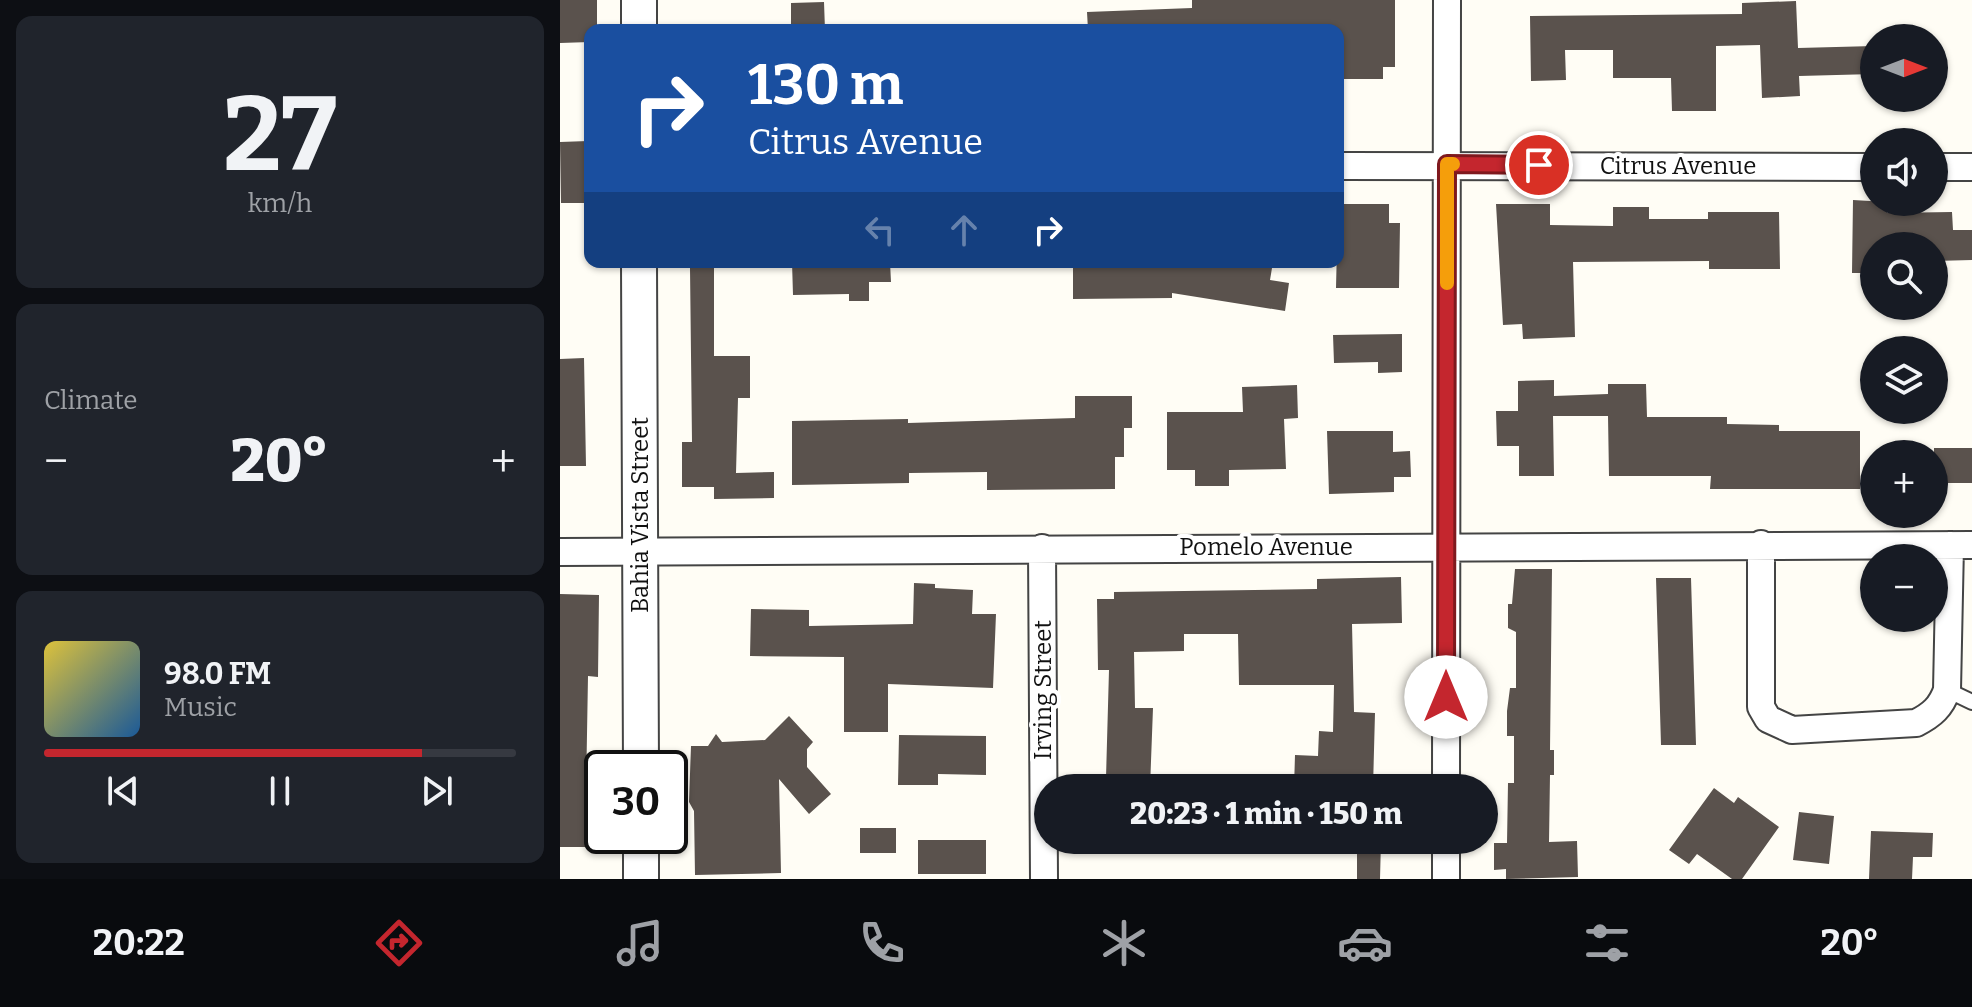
<!DOCTYPE html>
<html lang="en">
<head>
<meta charset="utf-8">
<style>
  body { margin:0; font-family:Bitter,serif; background:#20242c; color:#f1f3f6; height:100vh; display:flex; flex-direction:column; font-size:30px; white-space:nowrap }
  * { box-sizing:border-box; margin:0 }
  p { font-size:26px; color:#9ea1a6 }
  .icon { flex:none; width:44px; height:44px; fill:none; stroke:currentColor; stroke-width:2; stroke-linecap:round; stroke-linejoin:round }
  .map { position:relative; flex:1; overflow:hidden }
  .sheet { display:flex; flex-direction:column; gap:16px; padding:16px; background:#0d0f14; width:560px }
  .sheet>* { flex:none }
  .top-card { position:absolute; left:24px; top:24px; width:760px; height:244px; border-radius:16px; box-shadow:0 2px 6px #0004; background:#1a4fa0; color:#fff; overflow:hidden }
  .needle { width:52px; rotate:90deg }
  .fabs { position:absolute; left:1300px; top:24px; display:grid; gap:16px }
  .fabs a { display:grid; place-items:center; width:88px; height:88px; border-radius:50%; background:#171b24; box-shadow:0 2px 6px #0004; font-size:40px }
  .speed { position:absolute; left:24px; top:750px; display:flex; gap:16px; font-size:40px; font-weight:700; text-align:center }
  .speed>* { display:grid; place-content:center; width:104px; height:104px; border-radius:50%; background:#171b24; box-shadow:0 2px 6px #0004; line-height:1 }
  .speed .limit { border:4px solid #111; border-radius:12px; background:#fff; color:#111 }
  .pin { position:absolute; display:grid; place-items:center; width:68px; height:68px; color:#fff; margin:-34px; border:4px solid #fff; border-radius:50%; box-shadow:0 2px 8px #0007 }
  .me { position:absolute; width:88px; margin:-44px; rotate:0deg; stroke-linejoin:round; filter:drop-shadow(0 0 6px #0008) }
  .turn { display:flex; align-items:center; gap:28px; height:168px; padding:0 32px; font-size:36px }
  .turn .icon { width:104px; height:104px; stroke-width:2.5 }
  .turn b { display:block; font-size:56px; line-height:68px }
  .lanes { display:flex; align-items:center; height:76px; padding:0 32px; background:#0003; justify-content:center; gap:40px; direction:ltr }
  .lanes .off { opacity:.35 }
  .big { font-size:60px; font-weight:800; line-height:1.1 }
  .sheet .widget { flex:1; display:flex; flex-direction:column; justify-content:center; gap:12px; min-width:0; padding:0 28px; border-radius:16px; background:#20242c }
  .sheet .dial { align-items:center; gap:0 }
  .dial b { font-size:104px; line-height:1 }
  .song { display:flex; align-items:center; gap:24px }
  .cover { width:96px; height:96px; border-radius:12px; background:linear-gradient(135deg,hsl(50 70% 55%),hsl(210 70% 35%)) }
  .played { height:8px; border-radius:4px; background:linear-gradient(90deg,#c4262e 80%,#363941 80%) }
  .keys { display:flex; justify-content:space-around; direction:ltr }
  .heat { display:flex; justify-content:space-between; align-items:center; font-size:44px; direction:ltr }
  .trip { position:absolute; left:474px; top:774px; width:464px; height:80px; border-radius:40px; background:#171b24; box-shadow:0 2px 6px #0004; font-weight:800; line-height:80px; text-align:center }
  .tab-bar { display:flex; height:128px; justify-content:space-around; align-items:center; background:#090b0e; color:#9ea1a6 }
  .tab-bar .icon { width:56px; height:56px }
  .tab-bar .on { color:#c4262e }
  .tab-bar b { font-size:36px; color:#f1f3f6 }
  main { display:flex; flex:1; min-height:0 }
  .map>svg:first-child { display:block }
  .building { fill:#5a524d }
  .lines { fill:none; stroke-linecap:round; stroke-linejoin:round }
  .service-casing { stroke:#444; stroke-width:18 }
  .minor-casing { stroke:#444; stroke-width:30 }
  .tertiary-casing { stroke:#444; stroke-width:38 }
  .service { stroke:#fff; stroke-width:14 }
  .minor { stroke:#fff; stroke-width:26 }
  .tertiary { stroke:#fff; stroke-width:34 }
  .route-casing { stroke:#7f191e; stroke-width:20 }
  .route { stroke:#c4262e; stroke-width:14 }
  .slow { stroke:#f59e0b; stroke-width:14 }
  .labels { text-anchor:middle; dominant-baseline:central; stroke-width:8; stroke-linejoin:round; paint-order:stroke }
  .street-label { font-size:24px; fill:#111; stroke:#fff }
</style>
</head>
<body>
<main>
<section class="sheet">
<div class="widget dial"><b>27</b><p>km/h</p></div>
<div class="widget"><p>Climate</p>
<div class="heat"><a>−</a><b class="big">20°</b><a>+</a></div>
</div>
<div class="widget">
<div class="song"><i class="cover"></i><div><b>98.0 FM</b><p>Music</p></div></div>
<div class="played"></div>
<div class="keys"><svg class="icon" aria-label="previous" viewBox="0 0 24 24"><path d="M18 5L8 12l10 7zM5 5v14"/></svg><svg class="icon" aria-label="pause" viewBox="0 0 24 24"><path d="M8 5v14M16 5v14"/></svg><svg class="icon" aria-label="next" viewBox="0 0 24 24"><path d="M6 5l10 7-10 7zM19 5v14"/></svg></div>
</div>
</section>
<div class="map">
<svg width="1412" height="879" viewBox="0 0 1412 879">
  <rect width="100%" height="100%" fill="#fffdf5"/>
  <path class="building" d="M 0,0 L 37,0 L 37,30 L 30,30 L 30,42 L 0,43 Z
    M 632,0 L 835,0 L 835,67 L 823,67 L 823,79 L 778,79 L 778,30 L 528,30 L 527,12 L 632,8 Z
    M 1236,1 L 1238,48 L 1314,46 L 1314,74 L 1239,76 L 1240,96 L 1202,98 L 1200,45 L 1156,46 L 1156,111 L 1112,111 L 1111,78 L 1053,78 L 1053,50 L 1005,50 L 1006,80 L 971,81 L 970,16 L 1182,14 L 1182,3 Z
    M 264,2 L 265,30 L 231,30 L 231,3 Z
    M 28,141 L 29,203 L 1,203 L 0,142 Z
    M 1293,200 L 1327,202 L 1327,213 L 1392,212 L 1393,230 L 1412,230 L 1412,260 L 1374,261 L 1374,246 L 1314,246 L 1314,273 L 1292,273 Z
    M 778,204 L 829,204 L 829,223 L 840,223 L 839,288 L 776,288 Z
    M 936,204 L 990,204 L 990,225 L 1053,226 L 1053,207 L 1089,207 L 1089,219 L 1148,219 L 1148,212 L 1219,212 L 1220,269 L 1149,269 L 1149,261 L 1013,262 L 1015,337 L 963,339 L 962,324 L 943,325 Z
    M 232,262 L 330,262 L 331,282 L 309,282 L 309,301 L 289,301 L 289,294 L 233,295 Z
    M 513,262 L 713,262 L 710,280 L 729,283 L 725,311 L 612,293 L 612,298 L 513,299 Z
    M 130,268 L 154,268 L 154,356 L 190,356 L 190,398 L 178,398 L 176,473 L 214,472 L 214,498 L 154,499 L 154,487 L 122,487 L 122,442 L 132,442 Z
    M 842,334 L 842,372 L 818,373 L 818,362 L 774,363 L 773,335 Z
    M 24,358 L 26,466 L 0,466 L 0,359 Z
    M 994,380 L 994,396 L 1048,394 L 1048,384 L 1086,384 L 1087,417 L 1167,417 L 1167,424 L 1219,425 L 1219,431 L 1300,431 L 1300,489 L 1150,489 L 1151,476 L 1049,476 L 1048,416 L 993,416 L 994,476 L 959,476 L 959,446 L 937,446 L 936,411 L 958,411 L 958,381 Z
    M 737,385 L 738,418 L 724,419 L 726,469 L 669,470 L 669,486 L 635,486 L 635,470 L 607,470 L 607,412 L 683,412 L 682,387 Z
    M 515,396 L 572,396 L 572,428 L 564,428 L 564,457 L 555,457 L 555,489 L 427,490 L 427,472 L 349,473 L 349,483 L 232,485 L 232,421 L 348,419 L 348,423 L 515,418 Z
    M 767,431 L 833,431 L 833,452 L 850,451 L 851,477 L 834,477 L 834,492 L 769,494 Z
    M 1374,448 L 1412,448 L 1412,483 L 1374,483 Z
    M 955,569 L 992,569 L 990,750 L 994,750 L 994,775 L 990,775 L 989,842 L 1017,841 L 1018,877 L 946,879 L 946,869 L 934,870 L 934,843 L 947,843 L 948,783 L 954,783 L 954,736 L 947,736 L 947,711 L 950,688 L 956,688 L 956,632 L 948,628 L 948,604 L 952,604 Z
    M 841,577 L 842,623 L 792,624 L 794,712 L 815,713 L 813,788 L 734,788 L 735,755 L 758,756 L 759,731 L 773,732 L 774,685 L 679,685 L 678,634 L 624,634 L 624,651 L 574,652 L 575,708 L 593,708 L 590,788 L 557,788 L 558,779 L 546,778 L 549,670 L 538,670 L 537,599 L 554,599 L 554,592 L 757,589 L 757,579 Z
    M 1096,578 L 1131,578 L 1136,745 L 1101,745 Z
    M 354,583 L 375,584 L 375,588 L 413,590 L 412,614 L 436,614 L 433,688 L 328,684 L 328,732 L 284,732 L 284,657 L 190,656 L 191,609 L 249,610 L 249,626 L 353,624 Z
    M 0,594 L 39,595 L 38,677 L 28,676 L 26,793 L 30,793 L 29,847 L 0,847 Z
    M 229,716 L 253,742 L 247,749 L 247,767 L 271,794 L 249,814 L 219,779 L 221,873 L 135,875 L 134,811 L 129,802 L 131,746 L 148,746 L 156,734 L 162,742 L 205,740 Z
    M 339,735 L 426,736 L 426,775 L 378,774 L 378,785 L 338,785 Z
    M 1154,788 L 1174,803 L 1178,797 L 1219,827 L 1182,879 L 1172,879 L 1137,854 L 1129,864 L 1109,850 Z
    M 1239,812 L 1274,816 L 1269,864 L 1233,860 Z
    M 300,828 L 336,828 L 336,853 L 300,853 Z
    M 1311,831 L 1373,833 L 1372,857 L 1353,857 L 1352,879 L 1309,879 Z
    M 358,840 L 426,840 L 426,874 L 358,874 Z
    M 797,840 L 821,840 L 820,879 L 797,879 Z"/>
  <g class="lines">
    <defs>
      <path id="service" d="M 1387,690 L 1412,702"/>
      <path id="minor" d="M 778,166 L 1314,167
        M 1374,167 L 1412,167
        M 1201,544 L 1201,707 L 1208,719 L 1232,730 L 1356,723 C 1372,715 1381,707 1387,690 L 1390,545
        M 482,548 L 484,879
        M 0,552 L 1412,545
        M 886,788 L 887,0
        M 886,879 L 886,840"/>
      <path id="tertiary" d="M 79,30 L 79,0
        M 79,262 L 81,768
        M 81,836 L 81,879"/>
    </defs>
    <use href="#service" class="service-casing"/>
    <use href="#minor" class="minor-casing"/>
    <use href="#tertiary" class="tertiary-casing"/>
    <use href="#service" class="service"/>
    <use href="#minor" class="minor"/>
    <use href="#tertiary" class="tertiary"/>
  </g>
  <g class="lines">
    <defs>
      <path id="route" d="M 886,697 L 887,164 L 979,165"/>
    </defs>
    <use href="#route" class="route-casing"/>
    <use href="#route" class="route"/>
    <path class="slow" d="M 887,283 L 887,164 L 893,164"/>
  </g>
  <g class="labels">
    <g class="street-label">
      <text x="1118" y="166">Citrus Avenue</text>
      <text transform="translate(80 515) rotate(-90)">Bahia Vista Street</text>
      <text x="706" y="547">Pomelo Avenue</text>
      <text transform="translate(483 690) rotate(-90)">Irving Street</text>
    </g>
  </g>
</svg>
<div class="fabs">
<a><svg class="needle" viewBox="-14 -14 28 28"><path d="M0-13l5 13h-10z" fill="#e53935"/><path d="M0 13l5-13h-10z" fill="#9ea1a6"/></svg></a>
<a><svg class="icon" aria-label="sound" viewBox="0 0 24 24"><path d="M4 9h4l5-4v14l-5-4H4zM17 9q2 3 0 6"/></svg></a>
<a><svg class="icon" aria-label="search" viewBox="0 0 24 24"><circle cx="10" cy="10" r="6"/><path d="M15 15l6 6"/></svg></a>
<a><svg class="icon" aria-label="layers" viewBox="0 0 24 24"><path d="M12 4l9 5-9 5-9-5zM3 14l9 5 9-5"/></svg></a>
<a>+</a>
<a>−</a>
</div>
<div class="speed"><div class="limit">30</div></div>
<div class="pin" style="left:979px;top:165px;background:#d93025"><svg class="icon" aria-label="arrive" viewBox="0 0 24 24"><path d="M6 21V4h12l-3 4 3 4H6"/></svg></div>
<svg class="me" style="left:886px;top:697px" viewBox="-20 -20 40 40"><circle r="19" fill="#fff"/><path d="M0-13L10 11 0 6-10 11z" fill="#c4262e"/></svg>
<div class="trip">20:23 · 1 min · 150 m</div>
<div class="top-card">
<div class="turn"><svg class="icon" aria-label="right" viewBox="0 0 24 24"><path d="M7 20v-9h11M14 6l5 5-5 5"/></svg><div><b>130 m</b>Citrus Avenue</div></div>
<div class="lanes"><svg class="icon off" aria-label="left" viewBox="0 0 24 24"><path d="M17 20v-9H6M10 6l-5 5 5 5"/></svg><svg class="icon off" aria-label="ahead" viewBox="0 0 24 24"><path d="M12 20V5M6 11l6-6 6 6"/></svg><svg class="icon" aria-label="right" viewBox="0 0 24 24"><path d="M7 20v-9h11M14 6l5 5-5 5"/></svg></div>
</div>
</div>
</main>
<nav class="tab-bar">
<b>20:22</b>
<svg class="icon on" aria-label="directions" viewBox="0 0 24 24"><path d="M12 3l9 9-9 9-9-9zM9 14v-3h6M13 9l2 2-2 2"/></svg>
<svg class="icon" aria-label="music" viewBox="0 0 24 24"><path d="M9 18V5l10-2v13"/><circle cx="6" cy="18" r="3"/><circle cx="16" cy="16" r="3"/></svg>
<svg class="icon" aria-label="phone" viewBox="0 0 24 24"><path d="M5 4h4l2 5-3 2q2 4 5 5l2-3 5 2v4C11 20 4 13 5 4z"/></svg>
<svg class="icon" aria-label="climate" viewBox="0 0 24 24"><path d="M12 3v18M4 7l16 10M4 17L20 7"/></svg>
<svg class="icon" aria-label="car" viewBox="0 0 24 24"><path d="M5 17H2v-5l4-1 3-4h7l3 4 3 1v5h-3M9 17h6M6 11h13"/><circle cx="7" cy="17" r="2"/><circle cx="17" cy="17" r="2"/></svg>
<svg class="icon" aria-label="filters" viewBox="0 0 24 24"><path d="M4 7h16M4 17h16"/><circle cx="9" cy="7" r="2"/><circle cx="15" cy="17" r="2"/></svg>
<b>20°</b>
</nav>
</body>
</html>
